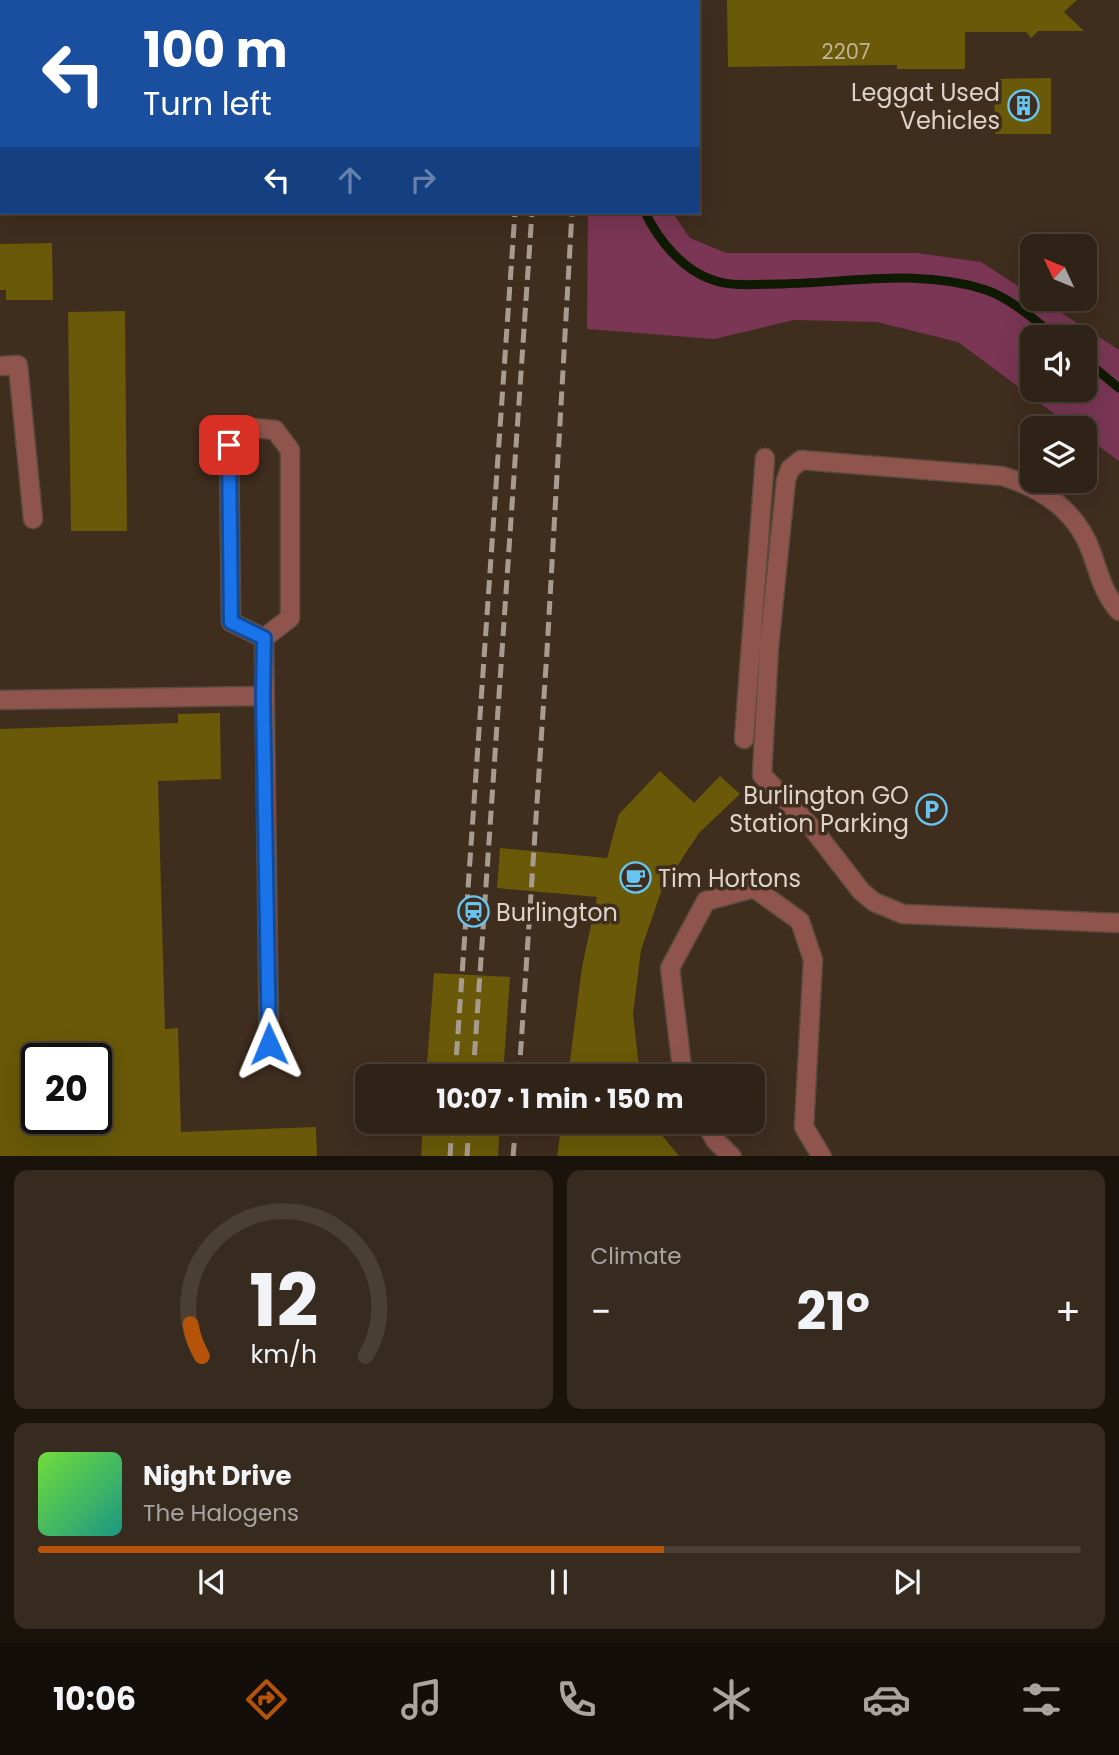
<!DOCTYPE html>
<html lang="en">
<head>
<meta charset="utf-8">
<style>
  body { margin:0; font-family:Poppins,sans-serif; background:#372a1f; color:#f1f3f6; height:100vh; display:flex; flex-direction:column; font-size:26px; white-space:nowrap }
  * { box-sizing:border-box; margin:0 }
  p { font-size:23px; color:#a7a4a1 }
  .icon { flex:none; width:38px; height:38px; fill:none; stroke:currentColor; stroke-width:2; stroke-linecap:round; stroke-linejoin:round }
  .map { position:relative; height:1156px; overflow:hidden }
  .panel { display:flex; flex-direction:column; gap:14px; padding:14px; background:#1a130c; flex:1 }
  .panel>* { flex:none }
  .hud { position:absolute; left:0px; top:0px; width:700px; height:214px; box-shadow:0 7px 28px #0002,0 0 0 2px #4a3f35; background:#1a4fa0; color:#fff; overflow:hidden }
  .needle { width:46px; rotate:314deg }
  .fabs { position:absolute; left:1020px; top:234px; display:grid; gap:14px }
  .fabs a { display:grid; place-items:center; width:77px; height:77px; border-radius:14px; background:#2f2216; box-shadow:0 7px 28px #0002,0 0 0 2px #4a3f35; font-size:35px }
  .speed { position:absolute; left:21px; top:1043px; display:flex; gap:14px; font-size:35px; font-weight:700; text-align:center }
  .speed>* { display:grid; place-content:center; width:91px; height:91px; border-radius:50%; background:#2f2216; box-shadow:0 7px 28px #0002,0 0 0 2px #4a3f35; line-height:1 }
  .speed .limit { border:4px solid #111; border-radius:10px; background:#fff; color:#111 }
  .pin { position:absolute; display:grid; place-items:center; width:60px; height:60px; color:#fff; margin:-30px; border-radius:14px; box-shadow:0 4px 10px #0006 }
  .me { position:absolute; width:77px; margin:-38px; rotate:359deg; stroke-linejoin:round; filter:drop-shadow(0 0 5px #0008) }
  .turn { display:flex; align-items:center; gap:24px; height:147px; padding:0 28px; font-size:32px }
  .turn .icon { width:91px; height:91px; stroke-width:2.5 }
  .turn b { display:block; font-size:49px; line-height:60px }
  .lanes { display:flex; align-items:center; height:66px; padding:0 28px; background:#0003; justify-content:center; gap:35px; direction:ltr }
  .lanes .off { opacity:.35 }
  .big { font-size:52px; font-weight:700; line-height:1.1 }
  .panel .card { flex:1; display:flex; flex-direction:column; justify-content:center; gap:10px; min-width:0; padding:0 24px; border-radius:14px; background:#372a1f }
  .panel .dial { align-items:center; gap:0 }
  .dial svg { height:182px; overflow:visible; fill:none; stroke:#4a3f35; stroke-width:7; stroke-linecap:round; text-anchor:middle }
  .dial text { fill:#f1f3f6; stroke:none }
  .song { display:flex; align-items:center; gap:21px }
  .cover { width:84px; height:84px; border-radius:10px; background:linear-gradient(135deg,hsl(100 70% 55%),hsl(170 70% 35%)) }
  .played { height:7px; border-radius:4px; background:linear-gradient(90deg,#b45309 60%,#4a3f35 60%) }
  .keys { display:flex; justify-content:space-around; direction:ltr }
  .heat { display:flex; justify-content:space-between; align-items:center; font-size:38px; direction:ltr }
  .panel .tiles { flex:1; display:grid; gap:14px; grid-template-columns:1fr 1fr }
  .card:last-child { grid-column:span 2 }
  .trip { position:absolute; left:355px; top:1064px; width:410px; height:70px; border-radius:14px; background:#2f2216; box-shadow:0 7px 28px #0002,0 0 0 2px #4a3f35; font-weight:700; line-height:70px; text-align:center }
  .menu { display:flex; height:112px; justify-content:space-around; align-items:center; background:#130e09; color:#a7a4a1 }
  .menu .icon { width:49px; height:49px }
  .menu .on { color:#b45309 }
  .menu b { font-size:32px; color:#f1f3f6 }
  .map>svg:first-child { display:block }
  .green { fill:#7a3654; fill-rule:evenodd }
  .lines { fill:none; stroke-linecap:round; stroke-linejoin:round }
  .stream { stroke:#0f1a03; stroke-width:9 }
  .building { fill:#695908; fill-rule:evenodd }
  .minor-casing { stroke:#5c4b3d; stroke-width:21 }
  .minor { stroke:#8f554d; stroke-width:18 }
  .rail { stroke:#a89b8f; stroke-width:5; stroke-dasharray:14 7; stroke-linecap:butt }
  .route-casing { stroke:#114b97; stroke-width:18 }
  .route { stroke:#1a73e8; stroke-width:12 }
  .labels { text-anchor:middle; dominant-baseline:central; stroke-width:7; stroke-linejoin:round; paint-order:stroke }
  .number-label { font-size:21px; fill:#c1b499 }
  .poi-label { font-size:24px; fill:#ded3c9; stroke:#3f2d1e; text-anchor:end }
</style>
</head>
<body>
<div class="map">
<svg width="1119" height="1157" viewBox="0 0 1119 1157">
  <rect width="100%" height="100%" fill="#3f2d1e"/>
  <path class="green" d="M 588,212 L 672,212 L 690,238 L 726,253 L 917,253 L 981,262 L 1032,295 L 1032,299 L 1040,299 L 1119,350 L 1119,461 L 1085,436 L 1085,429 L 1075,429 L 958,342 L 877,322 L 794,320 L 714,339 L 587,329 ZM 1032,338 L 1085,338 L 1085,390 L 1032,390 Z"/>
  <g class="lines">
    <path class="stream" d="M 0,108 L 2,108
      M 645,212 C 658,240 684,272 716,281 C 735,287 759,284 780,284 C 847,283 921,268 986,290 C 1012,299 1036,321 1057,338
      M 1085,360 L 1119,388"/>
  </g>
  <path class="building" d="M 727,0 L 1077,0 L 1064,12 L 1084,31 L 1038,31 L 1031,38 L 1026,32 L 965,32 L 965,69 L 897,69 L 897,65 L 728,67 Z
    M 1051,78 L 1051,134 L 995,134 L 994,79 Z
    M 52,243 L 53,300 L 6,300 L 6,290 L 0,290 L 0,244 Z
    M 125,311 L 127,531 L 71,531 L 68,312 Z
    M 220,713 L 221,779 L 158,781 L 165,1029 L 178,1028 L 181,1132 L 316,1127 L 317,1157 L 0,1157 L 0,729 L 178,723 L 178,714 ZM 37,1059 L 96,1059 L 96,1118 L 37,1118 Z
    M 660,771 L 694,803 L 720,776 L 740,794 L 699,833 L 662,889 L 641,950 L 633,1014 L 640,1076 L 568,1076 L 582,967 L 597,897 L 497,888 L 500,848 L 607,858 L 619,814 Z
    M 434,973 L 510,977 L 503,1076 L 426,1076 Z
    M 423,1122 L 500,1122 L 498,1157 L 421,1157 Z
    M 562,1122 L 657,1122 L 660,1133 L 680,1157 L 557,1157 Z"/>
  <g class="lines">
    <defs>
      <path id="minor" d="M 141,2 L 142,0
        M 0,366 L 18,365 L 33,519
        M 1119,611 C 1103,593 1099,573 1091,551 C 1076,510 1042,488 1002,476 L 801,460 L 790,469 L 786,480 L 769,647 L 762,775 L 813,829 L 861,891 L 874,902 L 903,914 L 1119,923
        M 264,638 L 231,622 L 229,445 L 254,428 L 275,430 L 290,450 L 290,618 L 264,638 L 269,1044
        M 0,700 L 263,696
        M 744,739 L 765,458
        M 683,1076 L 670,968 L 706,901 L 754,888 L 800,921 L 813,960 L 804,1127 L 822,1157
        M 705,1122 L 715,1140 L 732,1157"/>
    </defs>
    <use href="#minor" class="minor-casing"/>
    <use href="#minor" class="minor"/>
    <path class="rail" d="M 529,2 L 529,0
      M 546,2 L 546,0
      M 582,2 L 582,0
      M 455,1076 L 515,212
      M 473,1076 L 532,212
      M 519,1076 L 547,651 L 572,212
      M 450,1157 L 452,1122
      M 467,1157 L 469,1122
      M 513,1157 L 516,1122"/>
  </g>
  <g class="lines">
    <defs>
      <path id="route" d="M 229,445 L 231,622 L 264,638 L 263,696 L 269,1044"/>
    </defs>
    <use href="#route" class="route-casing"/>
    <use href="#route" class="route"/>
  </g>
  <defs>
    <symbol id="building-ring" viewBox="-11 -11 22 22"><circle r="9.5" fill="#3f2d1e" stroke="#68c4f0" stroke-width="1.5"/><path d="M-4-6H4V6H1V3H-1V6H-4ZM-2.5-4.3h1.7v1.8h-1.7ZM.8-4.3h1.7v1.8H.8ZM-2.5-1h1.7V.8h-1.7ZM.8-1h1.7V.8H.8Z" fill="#68c4f0"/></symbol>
    <symbol id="parking-ring" viewBox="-11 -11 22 22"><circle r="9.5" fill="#3f2d1e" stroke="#68c4f0" stroke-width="1.5"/><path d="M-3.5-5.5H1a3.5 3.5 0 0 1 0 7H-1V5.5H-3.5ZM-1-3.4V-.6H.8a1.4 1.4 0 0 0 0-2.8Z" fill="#68c4f0"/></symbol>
    <symbol id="cafe-ring" viewBox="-11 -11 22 22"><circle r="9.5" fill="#3f2d1e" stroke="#68c4f0" stroke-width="1.5"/><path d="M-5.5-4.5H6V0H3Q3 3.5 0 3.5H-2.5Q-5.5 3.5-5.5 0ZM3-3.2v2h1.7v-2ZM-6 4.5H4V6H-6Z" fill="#68c4f0"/></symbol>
    <symbol id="station-ring" viewBox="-11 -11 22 22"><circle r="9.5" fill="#3f2d1e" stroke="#68c4f0" stroke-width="1.5"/><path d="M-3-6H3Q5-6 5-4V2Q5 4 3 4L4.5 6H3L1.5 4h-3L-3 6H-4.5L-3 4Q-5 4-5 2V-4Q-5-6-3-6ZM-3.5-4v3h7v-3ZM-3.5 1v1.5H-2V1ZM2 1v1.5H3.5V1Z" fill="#68c4f0"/></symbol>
  </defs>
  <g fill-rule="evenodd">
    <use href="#building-ring" x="1006" y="88" width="35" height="35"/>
    <use href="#parking-ring" x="914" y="792" width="35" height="35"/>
    <use href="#cafe-ring" x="618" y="860" width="35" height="35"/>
    <use href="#station-ring" x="456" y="894" width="35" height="35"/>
  </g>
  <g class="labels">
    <g class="number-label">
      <text x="846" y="51">2207</text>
    </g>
    <g class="poi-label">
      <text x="1000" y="92">Leggat Used<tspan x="1000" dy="28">Vehicles</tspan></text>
      <text x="909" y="795">Burlington GO<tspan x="909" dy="28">Station Parking</tspan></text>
      <text x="658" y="878" text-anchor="start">Tim Hortons</text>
      <text x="496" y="912" text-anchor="start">Burlington</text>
    </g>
  </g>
</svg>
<div class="fabs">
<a><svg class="needle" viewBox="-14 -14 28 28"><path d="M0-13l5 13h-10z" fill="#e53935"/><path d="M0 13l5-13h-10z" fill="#a7a4a1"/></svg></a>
<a><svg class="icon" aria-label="sound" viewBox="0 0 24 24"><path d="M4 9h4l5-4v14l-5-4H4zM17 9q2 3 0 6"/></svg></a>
<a><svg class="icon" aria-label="layers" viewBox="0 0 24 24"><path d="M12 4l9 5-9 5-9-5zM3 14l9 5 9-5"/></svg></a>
</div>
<div class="speed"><div class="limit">20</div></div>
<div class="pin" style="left:229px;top:445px;background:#d93025"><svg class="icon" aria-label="arrive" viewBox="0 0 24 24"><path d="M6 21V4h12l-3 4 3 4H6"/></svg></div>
<svg class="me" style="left:269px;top:1044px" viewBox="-20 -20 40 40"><path d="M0-17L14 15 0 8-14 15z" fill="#1a73e8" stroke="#fff" stroke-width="4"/></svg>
<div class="trip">10:07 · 1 min · 150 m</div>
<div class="hud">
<div class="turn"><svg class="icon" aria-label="left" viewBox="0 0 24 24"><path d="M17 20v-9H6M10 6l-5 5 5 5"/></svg><div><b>100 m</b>Turn left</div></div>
<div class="lanes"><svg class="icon" aria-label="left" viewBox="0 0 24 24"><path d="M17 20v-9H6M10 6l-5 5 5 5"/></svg><svg class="icon off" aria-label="ahead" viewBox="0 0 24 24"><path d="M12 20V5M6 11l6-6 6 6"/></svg><svg class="icon off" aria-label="right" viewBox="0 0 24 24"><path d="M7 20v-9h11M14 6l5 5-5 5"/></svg></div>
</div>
</div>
<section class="panel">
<div class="tiles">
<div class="card dial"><svg viewBox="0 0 100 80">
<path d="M14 69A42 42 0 1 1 86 69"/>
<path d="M14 69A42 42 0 0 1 9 55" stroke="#b45309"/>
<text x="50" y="56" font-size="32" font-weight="700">12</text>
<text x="50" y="72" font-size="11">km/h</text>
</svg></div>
<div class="card"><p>Climate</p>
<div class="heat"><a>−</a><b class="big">21°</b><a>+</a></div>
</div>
<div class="card">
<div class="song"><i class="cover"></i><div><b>Night Drive</b><p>The Halogens</p></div></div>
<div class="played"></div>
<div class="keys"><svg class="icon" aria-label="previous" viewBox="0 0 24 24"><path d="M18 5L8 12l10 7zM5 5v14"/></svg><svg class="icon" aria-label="pause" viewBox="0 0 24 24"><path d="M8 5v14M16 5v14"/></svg><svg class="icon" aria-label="next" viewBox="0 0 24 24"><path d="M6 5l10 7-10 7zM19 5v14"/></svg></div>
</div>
</div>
</section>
<nav class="menu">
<b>10:06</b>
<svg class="icon on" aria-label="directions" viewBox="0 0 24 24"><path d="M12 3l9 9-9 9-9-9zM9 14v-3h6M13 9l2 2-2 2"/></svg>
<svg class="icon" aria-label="music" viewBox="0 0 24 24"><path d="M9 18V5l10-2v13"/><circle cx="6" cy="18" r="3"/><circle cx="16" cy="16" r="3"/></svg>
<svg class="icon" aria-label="phone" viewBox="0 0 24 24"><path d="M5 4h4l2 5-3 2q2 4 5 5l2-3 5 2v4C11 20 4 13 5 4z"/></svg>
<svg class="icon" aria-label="climate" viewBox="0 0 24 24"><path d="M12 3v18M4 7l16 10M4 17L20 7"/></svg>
<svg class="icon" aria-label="car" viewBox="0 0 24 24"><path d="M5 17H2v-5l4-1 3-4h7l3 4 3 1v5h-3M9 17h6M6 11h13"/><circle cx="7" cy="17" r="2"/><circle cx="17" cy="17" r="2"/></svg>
<svg class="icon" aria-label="filters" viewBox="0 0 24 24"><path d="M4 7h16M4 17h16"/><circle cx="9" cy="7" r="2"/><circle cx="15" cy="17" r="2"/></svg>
</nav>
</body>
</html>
